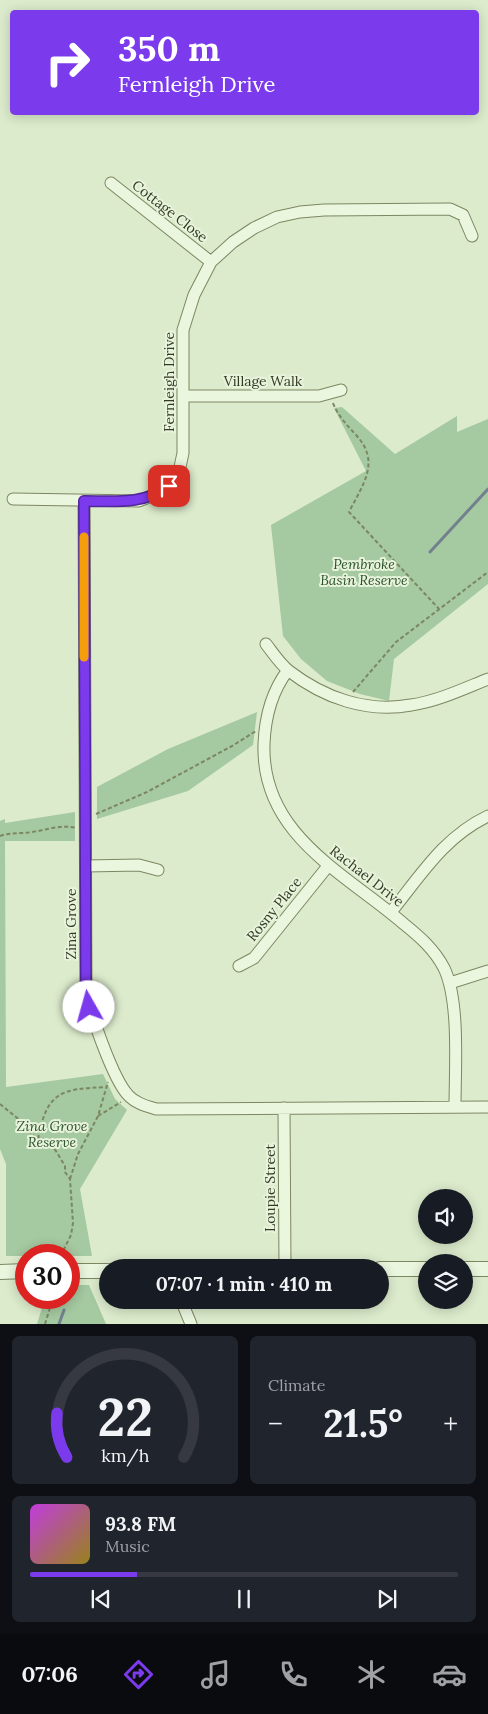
<!DOCTYPE html>
<html lang="en">
<head>
<meta charset="utf-8">
<style>
  body { margin:0; font-family:Lora,serif; background:#20242c; color:#f1f3f6; height:100vh; display:flex; flex-direction:column; font-size:19px; white-space:nowrap }
  * { box-sizing:border-box; margin:0 }
  p { font-size:16px; color:#9ea1a6 }
  .icon { flex:none; width:28px; height:28px; fill:none; stroke:currentColor; stroke-width:2; stroke-linecap:round; stroke-linejoin:round }
  .map { position:relative; height:1324px; overflow:hidden }
  .drawer { display:flex; flex-direction:column; gap:12px; padding:12px; background:#0d0f14; flex:1 }
  .drawer>* { flex:none }
  .hud { position:absolute; left:10px; top:10px; width:469px; height:105px; border-radius:5px; box-shadow:0 2px 12px #0003; background:#7c3aed; color:#fff; overflow:hidden }
  .buttons { position:absolute; left:418px; top:1189px; display:grid; gap:10px }
  .buttons a { display:grid; place-items:center; width:55px; height:55px; border-radius:50%; background:#171b24; box-shadow:0 2px 12px #0003; font-size:25px }
  .speed { position:absolute; left:15px; top:1244px; display:flex; gap:10px; font-size:25px; font-weight:700; text-align:center }
  .speed>* { display:grid; place-content:center; width:65px; height:65px; border-radius:50%; background:#171b24; box-shadow:0 2px 12px #0003; line-height:1 }
  .speed .limit { border:8px solid #d22; background:#fff; color:#111 }
  .pin { position:absolute; display:grid; place-items:center; width:42px; height:42px; color:#fff; margin:-21px; border-radius:10px; box-shadow:0 2px 8px #0006 }
  .me { position:absolute; width:55px; margin:-28px; rotate:353deg; stroke-linejoin:round; filter:drop-shadow(0 0 4px #0008) }
  .turn { display:flex; align-items:center; gap:18px; height:105px; padding:0 25px; font-size:22px }
  .turn .icon { width:65px; height:65px; stroke-width:2.5 }
  .turn b { display:block; font-size:35px; line-height:42px }
  .big { font-size:38px; font-weight:700; line-height:1.1 }
  .drawer .widget { flex:1; display:flex; flex-direction:column; justify-content:center; gap:8px; min-width:0; padding:0 18px; border-radius:8px; background:#20242c }
  .drawer .dial { align-items:center; gap:0 }
  .dial svg { height:130px; overflow:visible; fill:none; stroke:#363941; stroke-width:7; stroke-linecap:round; text-anchor:middle }
  .dial text { fill:#f1f3f6; stroke:none }
  .song { display:flex; align-items:center; gap:15px }
  .cover { width:60px; height:60px; border-radius:8px; background:linear-gradient(135deg,hsl(290 70% 55%),hsl(50 70% 35%)) }
  .played { height:5px; border-radius:2px; background:linear-gradient(90deg,#7c3aed 25%,#363941 25%) }
  .keys { display:flex; justify-content:space-around; direction:ltr }
  .heat { display:flex; justify-content:space-between; align-items:center; font-size:28px; direction:ltr }
  .drawer .tiles { flex:1; display:grid; gap:12px; grid-template-columns:1fr 1fr }
  .widget:last-child { grid-column:span 2 }
  .trip { position:absolute; left:99px; top:1259px; width:290px; height:50px; border-radius:25px; background:#171b24; box-shadow:0 2px 12px #0003; font-weight:700; line-height:50px; text-align:center }
  .menu { display:flex; height:80px; justify-content:space-around; align-items:center; background:#090b0e; color:#9ea1a6 }
  .menu .icon { width:35px; height:35px }
  .menu .selected { color:#7c3aed }
  .menu b { font-size:22px; color:#f1f3f6 }
  .map>svg:first-child { display:block }
  .green { fill:#a5c9a0 }
  .lines { fill:none; stroke-linecap:round; stroke-linejoin:round }
  .stream { stroke:#73808e; stroke-width:3 }
  .minor-casing { stroke:#7c8761; stroke-width:13 }
  .tertiary-casing { stroke:#7c8761; stroke-width:16 }
  .path { stroke:#7c8761; stroke-width:2; stroke-dasharray:4 2.5; stroke-linecap:butt }
  .minor { stroke:#ebf6df; stroke-width:11 }
  .tertiary { stroke:#ebf6df; stroke-width:14 }
  .route-casing { stroke:#51269a; stroke-width:12 }
  .route { stroke:#7c3aed; stroke-width:9 }
  .slow { stroke:#f59e0b; stroke-width:9 }
  .labels { text-anchor:middle; dominant-baseline:central; stroke-width:4; stroke-linejoin:round; paint-order:stroke }
  .street-label { font-size:14px; fill:#333923; stroke:#e8f3db }
  .park-label { font-size:14px; font-style:italic; fill:#2c532c; stroke:#e8f3db }
</style>
</head>
<body>
<div class="map">
<svg width="488" height="1324" viewBox="0 0 488 1324">
  <rect width="100%" height="100%" fill="#dcebcc"/>
  <path class="green" d="M 342,407 L 395,454 L 457,416 L 457,432 L 488,419 L 488,584 L 394,659 L 389,701 L 360,694 L 327,681 L 301,659 L 283,636 L 271,525 L 366,471 L 334,408 Z
    M 257,712 L 253,745 L 188,791 L 97,819 L 97,787 L 168,749 Z
    M 75,812 L 75,841 L 5,841 L 6,1087 L 103,1074 L 115,1099 L 127,1110 L 80,1189 L 92,1256 L 6,1256 L 6,1164 L 0,1149 L 0,821 L 5,819 L 5,823 Z
    M 69,1285 L 89,1285 L 106,1324 L 37,1324 L 45,1298 L 69,1298 Z"/>
  <g class="lines">
    <path class="stream" d="M 430,552 L 488,489
      M 59,1324 L 64,1310"/>
    <defs>
      <path id="minor" d="M 111,183 L 211,262
        M 183,396 L 319,396 L 341,390
        M 13,499 L 139,501 L 162,492 L 169,486 L 180,467 L 183,453 L 183,330 L 194,295 L 211,262 L 233,242 L 254,228 L 277,217 L 300,212 L 324,210 L 450,209 L 463,215 L 472,236
        M 84,501 L 86,990 C 90,1013 113,1079 128,1095 C 135,1103 146,1106 156,1109 L 488,1107
        M 266,644 C 273,653 280,664 289,671 C 324,698 367,713 411,705 C 438,701 463,689 488,679
        M 288,670 C 272,691 265,718 264,744 C 261,835 345,873 404,924 C 420,937 434,949 444,968 C 460,1001 455,1069 455,1107
        M 86,866 L 139,865 L 158,870
        M 391,912 C 421,875 444,837 488,816
        M 239,966 L 254,958 L 328,866
        M 450,983 L 488,971
        M 284,1108 L 285,1268
        M 181,1300 L 191,1324"/>
      <path id="tertiary" d="M 380,1269 L 426,1269
        M 464,1269 L 488,1269
        M 69,1271 L 108,1271
        M 0,1272 L 26,1271"/>
    </defs>
    <use href="#minor" class="minor-casing"/>
    <use href="#tertiary" class="tertiary-casing"/>
    <path class="path" d="M 333,403 C 338,416 347,425 356,435 C 381,462 363,484 349,512 L 439,609
      M 353,692 L 396,642 L 488,572
      M 96,814 L 147,792 L 232,746 L 256,731
      M 0,836 C 11,832 21,834 32,832 C 47,830 62,824 76,828
      M 0,1104 L 22,1122 L 35,1137 L 46,1141 L 56,1151 L 65,1166 L 65,1172 L 70,1179 L 73,1223 L 71,1235 L 61,1255
      M 98,1116 L 121,1102
      M 38,1139 C 47,1091 61,1089 107,1087
      M 70,1179 L 78,1154 L 98,1116 L 108,1082
      M 45,1324 L 53,1298"/>
    <use href="#minor" class="minor"/>
    <use href="#tertiary" class="tertiary"/>
  </g>
  <g class="lines">
    <defs>
      <path id="route" d="M 89,1007 L 86,990 L 84,501 C 114,501 144,505 169,486"/>
    </defs>
    <use href="#route" class="route-casing"/>
    <use href="#route" class="route"/>
    <path class="slow" d="M 84,537 L 84,657"/>
  </g>
  <g class="labels">
    <g class="street-label">
      <text transform="translate(170 211) rotate(38)">Cottage Close</text>
      <text x="263" y="381">Village Walk</text>
      <text transform="translate(169 382) rotate(-90)">Fernleigh Drive</text>
      <text transform="translate(367 876) rotate(38)">Rachael Drive</text>
      <text transform="translate(274 909) rotate(-51)">Rosny Place</text>
      <text transform="translate(71 924) rotate(-90)">Zina Grove</text>
      <text transform="translate(270 1188) rotate(-90)">Loupie Street</text>
    </g>
    <g class="park-label">
      <text x="364" y="564">Pembroke<tspan x="364" dy="16">Basin Reserve</tspan></text>
      <text x="52" y="1126">Zina Grove<tspan x="52" dy="16">Reserve</tspan></text>
    </g>
  </g>
</svg>
<div class="buttons">
<a><svg class="icon" aria-label="sound" viewBox="0 0 24 24"><path d="M4 9h4l5-4v14l-5-4H4zM17 9q2 3 0 6"/></svg></a>
<a><svg class="icon" aria-label="layers" viewBox="0 0 24 24"><path d="M12 4l9 5-9 5-9-5zM3 14l9 5 9-5"/></svg></a>
</div>
<div class="speed"><div class="limit">30</div></div>
<div class="pin" style="left:169px;top:486px;background:#d93025"><svg class="icon" aria-label="arrive" viewBox="0 0 24 24"><path d="M6 21V4h12l-3 4 3 4H6"/></svg></div>
<svg class="me" style="left:89px;top:1007px" viewBox="-20 -20 40 40"><circle r="19" fill="#fff"/><path d="M0-13L10 11 0 6-10 11z" fill="#7c3aed"/></svg>
<div class="trip">07:07 · 1 min · 410 m</div>
<div class="hud">
<div class="turn"><svg class="icon" aria-label="right" viewBox="0 0 24 24"><path d="M7 20v-9h11M14 6l5 5-5 5"/></svg><div><b>350 m</b>Fernleigh Drive</div></div>
</div>
</div>
<section class="drawer">
<div class="tiles">
<div class="widget dial"><svg viewBox="0 0 100 80">
<path d="M14 69A42 42 0 1 1 86 69"/>
<path d="M14 69A42 42 0 0 1 8 42" stroke="#7c3aed"/>
<text x="50" y="56" font-size="32" font-weight="700">22</text>
<text x="50" y="72" font-size="11">km/h</text>
</svg></div>
<div class="widget"><p>Climate</p>
<div class="heat"><a>−</a><b class="big">21.5°</b><a>+</a></div>
</div>
<div class="widget">
<div class="song"><i class="cover"></i><div><b>93.8 FM</b><p>Music</p></div></div>
<div class="played"></div>
<div class="keys"><svg class="icon" aria-label="previous" viewBox="0 0 24 24"><path d="M18 5L8 12l10 7zM5 5v14"/></svg><svg class="icon" aria-label="pause" viewBox="0 0 24 24"><path d="M8 5v14M16 5v14"/></svg><svg class="icon" aria-label="next" viewBox="0 0 24 24"><path d="M6 5l10 7-10 7zM19 5v14"/></svg></div>
</div>
</div>
</section>
<nav class="menu">
<b>07:06</b>
<svg class="icon selected" aria-label="directions" viewBox="0 0 24 24"><path d="M12 3l9 9-9 9-9-9zM9 14v-3h6M13 9l2 2-2 2"/></svg>
<svg class="icon" aria-label="music" viewBox="0 0 24 24"><path d="M9 18V5l10-2v13"/><circle cx="6" cy="18" r="3"/><circle cx="16" cy="16" r="3"/></svg>
<svg class="icon" aria-label="phone" viewBox="0 0 24 24"><path d="M5 4h4l2 5-3 2q2 4 5 5l2-3 5 2v4C11 20 4 13 5 4z"/></svg>
<svg class="icon" aria-label="climate" viewBox="0 0 24 24"><path d="M12 3v18M4 7l16 10M4 17L20 7"/></svg>
<svg class="icon" aria-label="car" viewBox="0 0 24 24"><path d="M5 17H2v-5l4-1 3-4h7l3 4 3 1v5h-3M9 17h6M6 11h13"/><circle cx="7" cy="17" r="2"/><circle cx="17" cy="17" r="2"/></svg>
</nav>
</body>
</html>
